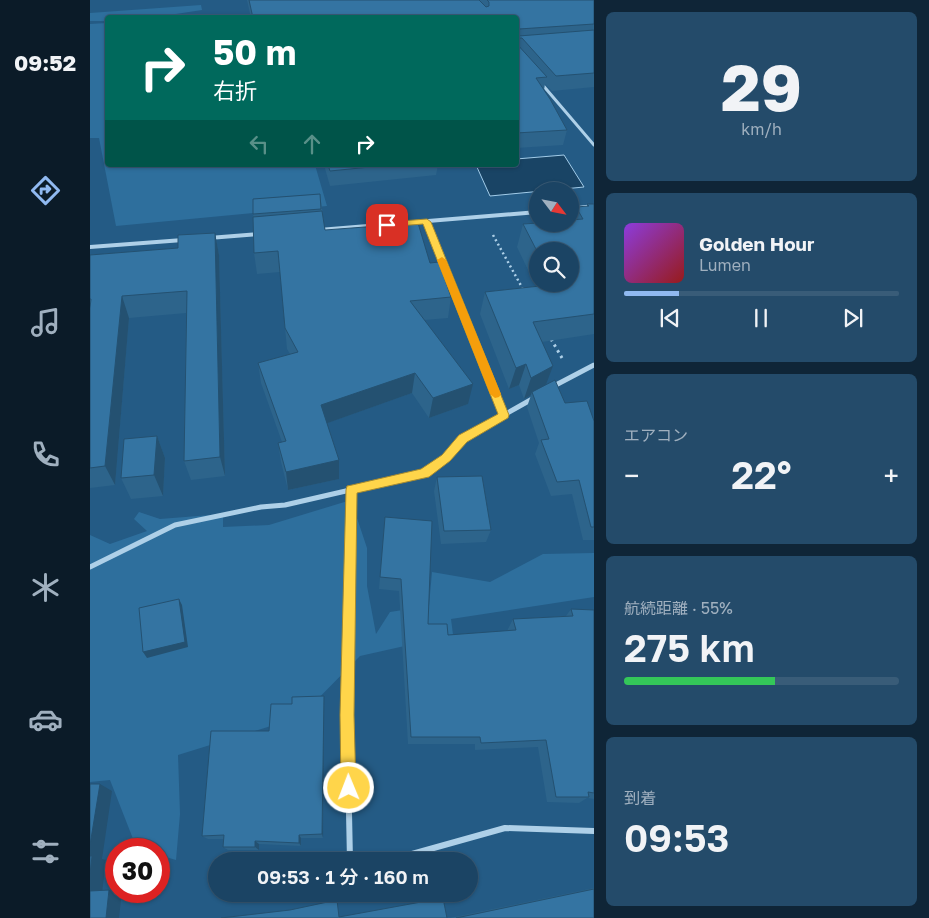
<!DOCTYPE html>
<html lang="ja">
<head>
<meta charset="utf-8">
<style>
  body { margin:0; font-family:"Golos Text","Noto Sans JP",sans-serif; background:#244b6a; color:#f1f3f6; height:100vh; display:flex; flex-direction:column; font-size:19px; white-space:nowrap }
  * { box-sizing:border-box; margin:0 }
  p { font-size:16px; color:#a0b0bf }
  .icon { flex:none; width:28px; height:28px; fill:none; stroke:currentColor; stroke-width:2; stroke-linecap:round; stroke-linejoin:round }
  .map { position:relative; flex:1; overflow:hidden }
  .details { display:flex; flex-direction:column; gap:12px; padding:12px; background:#0f2537; width:335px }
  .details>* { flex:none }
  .hud { position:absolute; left:15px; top:15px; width:414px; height:152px; border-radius:5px; box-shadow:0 1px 4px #0004,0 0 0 1px #395c78; background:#00695c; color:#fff; overflow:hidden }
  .needle { width:32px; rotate:122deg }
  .buttons { position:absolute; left:439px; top:182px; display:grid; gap:10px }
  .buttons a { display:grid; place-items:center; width:50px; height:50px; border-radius:50%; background:#1b4464; box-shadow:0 1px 4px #0004,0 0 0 1px #395c78; font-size:25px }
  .speed { position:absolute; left:15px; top:838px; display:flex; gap:10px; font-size:25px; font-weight:700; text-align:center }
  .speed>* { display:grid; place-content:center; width:65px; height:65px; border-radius:50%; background:#1b4464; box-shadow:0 1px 4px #0004,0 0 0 1px #395c78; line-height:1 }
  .speed .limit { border:8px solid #d22; background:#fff; color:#111 }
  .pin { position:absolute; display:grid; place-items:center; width:42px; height:42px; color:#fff; margin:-21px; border-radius:10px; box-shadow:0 2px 8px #0006 }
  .me { position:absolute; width:55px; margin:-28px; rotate:359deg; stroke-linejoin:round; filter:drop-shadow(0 0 4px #0008) }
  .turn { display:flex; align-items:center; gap:18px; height:105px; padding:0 25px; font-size:22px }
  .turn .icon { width:65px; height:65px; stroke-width:2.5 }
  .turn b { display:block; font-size:35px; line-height:42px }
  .lanes { display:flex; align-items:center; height:48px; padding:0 25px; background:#0003; justify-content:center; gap:25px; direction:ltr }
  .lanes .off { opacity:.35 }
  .big { font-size:38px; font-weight:600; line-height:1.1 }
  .details .widget { flex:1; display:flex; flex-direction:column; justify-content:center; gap:8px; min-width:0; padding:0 18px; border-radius:8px; background:#244b6a }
  .details .dial { align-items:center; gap:0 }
  .dial b { font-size:65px; line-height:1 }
  .song { display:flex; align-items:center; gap:15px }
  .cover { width:60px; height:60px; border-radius:8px; background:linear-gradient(135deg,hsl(270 70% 55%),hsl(0 70% 35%)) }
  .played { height:5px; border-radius:2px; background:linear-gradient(90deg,#90b9f0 20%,#395c78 20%) }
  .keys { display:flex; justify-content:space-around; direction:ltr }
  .heat { display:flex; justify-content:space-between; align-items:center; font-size:28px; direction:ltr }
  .charge { height:8px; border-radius:4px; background:linear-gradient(90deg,#34c759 55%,#395c78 0) }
  .trip { position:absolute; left:118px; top:852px; width:270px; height:50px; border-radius:25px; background:#1b4464; box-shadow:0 1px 4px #0004,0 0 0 1px #395c78; font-weight:600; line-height:50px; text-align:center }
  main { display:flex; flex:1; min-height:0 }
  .menu { display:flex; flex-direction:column; width:90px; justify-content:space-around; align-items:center; background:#0b1b28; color:#a0b0bf }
  .menu .icon { width:35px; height:35px }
  .menu .current { color:#90b9f0 }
  .menu b { font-size:22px; color:#f1f3f6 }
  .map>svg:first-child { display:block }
  .green { fill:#2e6f9d }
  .water { fill:#194465; stroke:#a2cce9 }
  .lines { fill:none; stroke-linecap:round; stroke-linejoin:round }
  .path-far1 { stroke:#aed0e8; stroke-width:2.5; stroke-dasharray:2 3; stroke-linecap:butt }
  .path { stroke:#aed0e8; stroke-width:3; stroke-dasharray:2.5 4; stroke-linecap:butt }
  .minor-far3 { stroke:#aed0e8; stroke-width:3 }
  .minor-far2 { stroke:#aed0e8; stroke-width:4 }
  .minor-far1 { stroke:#aed0e8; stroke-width:5 }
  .minor { stroke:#aed0e8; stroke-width:6 }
  .wall { fill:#2d648b; fill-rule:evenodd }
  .shaded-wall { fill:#245171 }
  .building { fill:#3474a2; stroke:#245171 }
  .route { fill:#ffd54a; stroke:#a68a30 }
  .slow { fill:#f59e0b }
</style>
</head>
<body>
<main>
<nav class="menu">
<b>09:52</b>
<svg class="icon current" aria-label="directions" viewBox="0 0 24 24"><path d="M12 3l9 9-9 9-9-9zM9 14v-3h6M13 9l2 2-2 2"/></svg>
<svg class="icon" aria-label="music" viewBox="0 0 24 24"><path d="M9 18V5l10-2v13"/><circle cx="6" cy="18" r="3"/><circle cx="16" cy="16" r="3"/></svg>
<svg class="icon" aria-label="phone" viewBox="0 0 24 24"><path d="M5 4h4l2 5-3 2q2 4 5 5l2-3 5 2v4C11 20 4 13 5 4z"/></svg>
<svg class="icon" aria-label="climate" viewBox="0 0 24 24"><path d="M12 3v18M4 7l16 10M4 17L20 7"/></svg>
<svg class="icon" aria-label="car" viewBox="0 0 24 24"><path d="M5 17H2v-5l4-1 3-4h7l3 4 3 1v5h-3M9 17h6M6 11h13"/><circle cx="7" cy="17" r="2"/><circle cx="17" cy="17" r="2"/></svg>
<svg class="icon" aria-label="filters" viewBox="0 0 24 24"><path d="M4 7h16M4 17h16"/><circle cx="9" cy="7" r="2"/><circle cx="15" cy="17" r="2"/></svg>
</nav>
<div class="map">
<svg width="504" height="918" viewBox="0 0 504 918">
  <rect width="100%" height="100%" fill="#245b85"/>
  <path class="green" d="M 111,5 L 112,10 L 66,17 L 18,18 L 17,21 L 0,21 L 0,13 Z
    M 17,23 L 18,165 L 225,165 L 237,206 L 26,226 L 9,138 L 0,138 L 0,24 Z
    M 261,500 L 277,548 L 277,586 L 286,634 L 300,612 L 339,606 L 342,572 L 400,582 L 453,554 L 504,553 L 504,597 L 361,619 L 366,658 L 337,641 L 270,656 L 210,717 L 88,755 L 90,814 L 86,860 L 69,855 L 69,849 L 47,849 L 20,780 L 0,782 L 0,535 L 20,544 L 57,531 L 44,519 L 49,512 L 70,519 L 133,514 L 133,527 L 179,525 Z"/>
  <path class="water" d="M 474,155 L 494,187 L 400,196 L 386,165 L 426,165 L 426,159 Z"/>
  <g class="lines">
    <path class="path-far1" d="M 403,235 L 434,291
      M 460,338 L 462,341"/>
    <path class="path" d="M 461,339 L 472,358"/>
    <path class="minor-far3" d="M 451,83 L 504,145"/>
    <path class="minor-far2" d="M 480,209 L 504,206
      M 337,222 L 384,341
      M 229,230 L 448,212
      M 119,238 L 168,234
      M 0,247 L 93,240"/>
    <path class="minor-far1" d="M 462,387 L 504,365
      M 414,415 L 444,398
      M 0,567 L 85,525 L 171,507 L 195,505 L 334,473 L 356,458 L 373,439 L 414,415 L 384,339
      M 260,591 L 262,490"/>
    <path class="minor" d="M 260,590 L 257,715 L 260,861
      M 297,861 L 415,828 L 504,831"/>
  </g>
  <path class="wall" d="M 157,0 L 504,0 L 504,87 L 462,91 L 455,84 L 454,90 L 477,130 L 473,145 L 426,148 L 426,18 L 161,18 Z
    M 234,165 L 348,165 L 346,175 L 240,186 Z
    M 230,194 L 235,230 L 340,263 L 361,297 L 358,318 L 334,320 L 378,404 L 339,418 L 322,393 L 237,423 L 249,479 L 198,490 L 191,462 L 188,443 L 192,442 L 171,383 L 168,363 L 200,354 L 197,349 L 190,272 L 167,274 L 164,253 L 163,199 Z
    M 497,204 L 504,204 L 504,334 L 452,342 L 456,385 L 475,403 L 504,421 L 504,540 L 493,540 L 482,494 L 461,496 L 445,454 L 449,443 L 437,407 L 441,395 L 434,399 L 429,385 L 419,389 L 390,314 L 395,292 L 448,286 L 439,272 L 427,247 L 433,224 L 482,220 L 486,207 L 497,207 ZM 448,251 L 480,284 L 448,284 Z
    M 125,233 L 129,255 L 135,476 L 101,480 L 94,461 L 96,313 L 39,318 L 25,485 L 0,488 L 0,255 L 88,248 Z
    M 67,436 L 75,458 L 73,496 L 41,499 L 31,478 Z
    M 347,477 L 401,530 L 396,542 L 351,544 L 344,491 Z
    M 295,517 L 338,624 L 358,635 L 417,631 L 423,619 L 476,616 L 481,609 L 504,610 L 504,799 L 497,798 L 489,803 L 457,802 L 448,747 L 385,750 L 385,744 L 318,744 L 309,591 L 289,589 Z
    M 234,696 L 234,705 L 233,838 L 211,838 L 211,846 L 169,844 L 169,850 L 138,850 L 133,847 L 134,839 L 118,839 L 112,836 L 202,704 Z
    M 504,888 L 504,918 L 360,918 Z"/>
  <path class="shaded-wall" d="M 125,233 L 129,255 L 135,476 L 130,457 Z
    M 32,296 L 39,318 L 25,485 L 15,466 Z
    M 436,364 L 429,385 L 419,389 L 426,368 Z
    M 463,366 L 455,387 L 442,392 L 441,395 L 434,399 L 441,378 Z
    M 325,373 L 322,393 L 232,425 L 231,405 Z
    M 383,384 L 378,404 L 339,418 L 343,398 Z
    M 67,436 L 75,458 L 73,496 L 64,475 Z
    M 249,460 L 249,479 L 198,490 L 196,472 Z
    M 89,599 L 92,605 L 98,647 L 57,658 L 53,652 Z
    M 234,696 L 234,705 L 233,838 L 232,834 Z
    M 10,784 L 22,791 L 12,859 L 16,860 L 12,893 L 0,891 L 0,845 Z
    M 209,835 L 211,838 L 211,846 L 209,843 Z
    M 165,841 L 169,844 L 169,850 L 165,847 Z
    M 19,890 L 26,891 L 32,891 L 29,918 L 16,918 Z"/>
  <path class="building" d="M 159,0 L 389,0 L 396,7 L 399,6 L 399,2 L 397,0 L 504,0 L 504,24 L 429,29 L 426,32 L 426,18 L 163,18 Z
    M 504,30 L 504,73 L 466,76 L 432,38 L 427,38 L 426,43 L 457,77 L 446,78 L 460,99 L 477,130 L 426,133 L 426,34 L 429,36 Z
    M 238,165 L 300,165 L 240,171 Z
    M 230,194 L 231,209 L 163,214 L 163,199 Z
    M 497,204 L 504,204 L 504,314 L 443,322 L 463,366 L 441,378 L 436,364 L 426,368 L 395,292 L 468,284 L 480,284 L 480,251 L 448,251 L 448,253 L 433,224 L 448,223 L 480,224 L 480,220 L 493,219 L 486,207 L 499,206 Z
    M 232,211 L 235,230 L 328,223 L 340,263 L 349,262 L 361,297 L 320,301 L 383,384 L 343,398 L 325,373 L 231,405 L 249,460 L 196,472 L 188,443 L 196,441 L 168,363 L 208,352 L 195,328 L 188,251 L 164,253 L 163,217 Z
    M 125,233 L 130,457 L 94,461 L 97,291 L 32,296 L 15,466 L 0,468 L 0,308 L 1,299 L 0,299 L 0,255 L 88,248 L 88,235 Z
    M 465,380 L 475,403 L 497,401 L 504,421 L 504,527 L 501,527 L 489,480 L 467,482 L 451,440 L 459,439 L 442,392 Z
    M 67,436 L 64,475 L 31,478 L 34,439 Z
    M 392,476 L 401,530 L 354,531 L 347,477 Z
    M 295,517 L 342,521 L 338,624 L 357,624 L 358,635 L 426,630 L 423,619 L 483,616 L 481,609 L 504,610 L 504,793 L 498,792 L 499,797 L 466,797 L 456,740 L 391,743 L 390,737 L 321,737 L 311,579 L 290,577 Z
    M 89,599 L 95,642 L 53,652 L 49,608 Z
    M 234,696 L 232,834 L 209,835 L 209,843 L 165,841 L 165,847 L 133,847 L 134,835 L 112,836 L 121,731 L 179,731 L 181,704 L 202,704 L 202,697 Z
    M 0,784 L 10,784 L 0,845 Z
    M 0,856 L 2,856 L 0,874 Z
    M 504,889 L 504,918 L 366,918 Z
    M 19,890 L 16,918 L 0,918 L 0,891 Z
    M 353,898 L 357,918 L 131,918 L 200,910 L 247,900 L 249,917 Z"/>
  <path class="route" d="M 337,219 L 341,222 L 419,415 L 418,418 L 377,442 L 360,461 L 339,477 L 267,493 L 264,715 L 266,788 L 264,794 L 259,796 L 253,794 L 251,788 L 250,715 L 256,490 L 257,486 L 262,485 L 331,469 L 352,455 L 369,435 L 408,414 L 333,224 L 297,227 L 293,225 L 297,222 Z"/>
  <path class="slow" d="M 352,257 L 356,260 L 411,394 L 409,397 L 405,398 L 400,394 L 347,260 Z"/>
</svg>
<div class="buttons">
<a><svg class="needle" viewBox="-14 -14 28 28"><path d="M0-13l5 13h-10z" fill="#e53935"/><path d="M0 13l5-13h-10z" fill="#a0b0bf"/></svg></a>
<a><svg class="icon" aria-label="search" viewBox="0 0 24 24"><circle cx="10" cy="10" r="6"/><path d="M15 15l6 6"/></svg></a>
</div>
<div class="speed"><div class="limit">30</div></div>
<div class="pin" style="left:297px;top:225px;background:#d93025"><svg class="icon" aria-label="arrive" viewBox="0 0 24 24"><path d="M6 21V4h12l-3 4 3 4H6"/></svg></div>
<svg class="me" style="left:259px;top:788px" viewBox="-20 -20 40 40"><circle r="17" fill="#ffd54a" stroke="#fff" stroke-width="3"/><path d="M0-11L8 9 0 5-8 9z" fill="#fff"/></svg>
<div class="trip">09:53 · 1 分 · 160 m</div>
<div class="hud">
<div class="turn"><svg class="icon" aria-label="right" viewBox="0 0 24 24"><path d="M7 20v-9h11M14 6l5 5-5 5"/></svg><div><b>50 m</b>右折</div></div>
<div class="lanes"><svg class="icon off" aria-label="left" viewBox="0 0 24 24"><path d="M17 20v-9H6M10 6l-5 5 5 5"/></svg><svg class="icon off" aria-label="ahead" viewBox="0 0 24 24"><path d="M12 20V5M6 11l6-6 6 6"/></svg><svg class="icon" aria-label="right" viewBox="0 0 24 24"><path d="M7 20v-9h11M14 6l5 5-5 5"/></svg></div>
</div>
</div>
<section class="details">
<div class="widget dial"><b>29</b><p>km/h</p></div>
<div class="widget">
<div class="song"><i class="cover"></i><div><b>Golden Hour</b><p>Lumen</p></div></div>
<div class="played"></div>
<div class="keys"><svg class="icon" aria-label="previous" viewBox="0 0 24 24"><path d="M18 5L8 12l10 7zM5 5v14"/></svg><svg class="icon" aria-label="pause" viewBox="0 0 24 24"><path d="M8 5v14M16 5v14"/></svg><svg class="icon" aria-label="next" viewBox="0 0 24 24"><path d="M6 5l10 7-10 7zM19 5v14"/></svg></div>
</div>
<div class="widget"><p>エアコン</p>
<div class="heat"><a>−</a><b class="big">22°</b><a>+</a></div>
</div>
<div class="widget"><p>航続距離 · 55%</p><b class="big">275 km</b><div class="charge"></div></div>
<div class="widget"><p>到着</p><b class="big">09:53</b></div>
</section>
</main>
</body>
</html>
